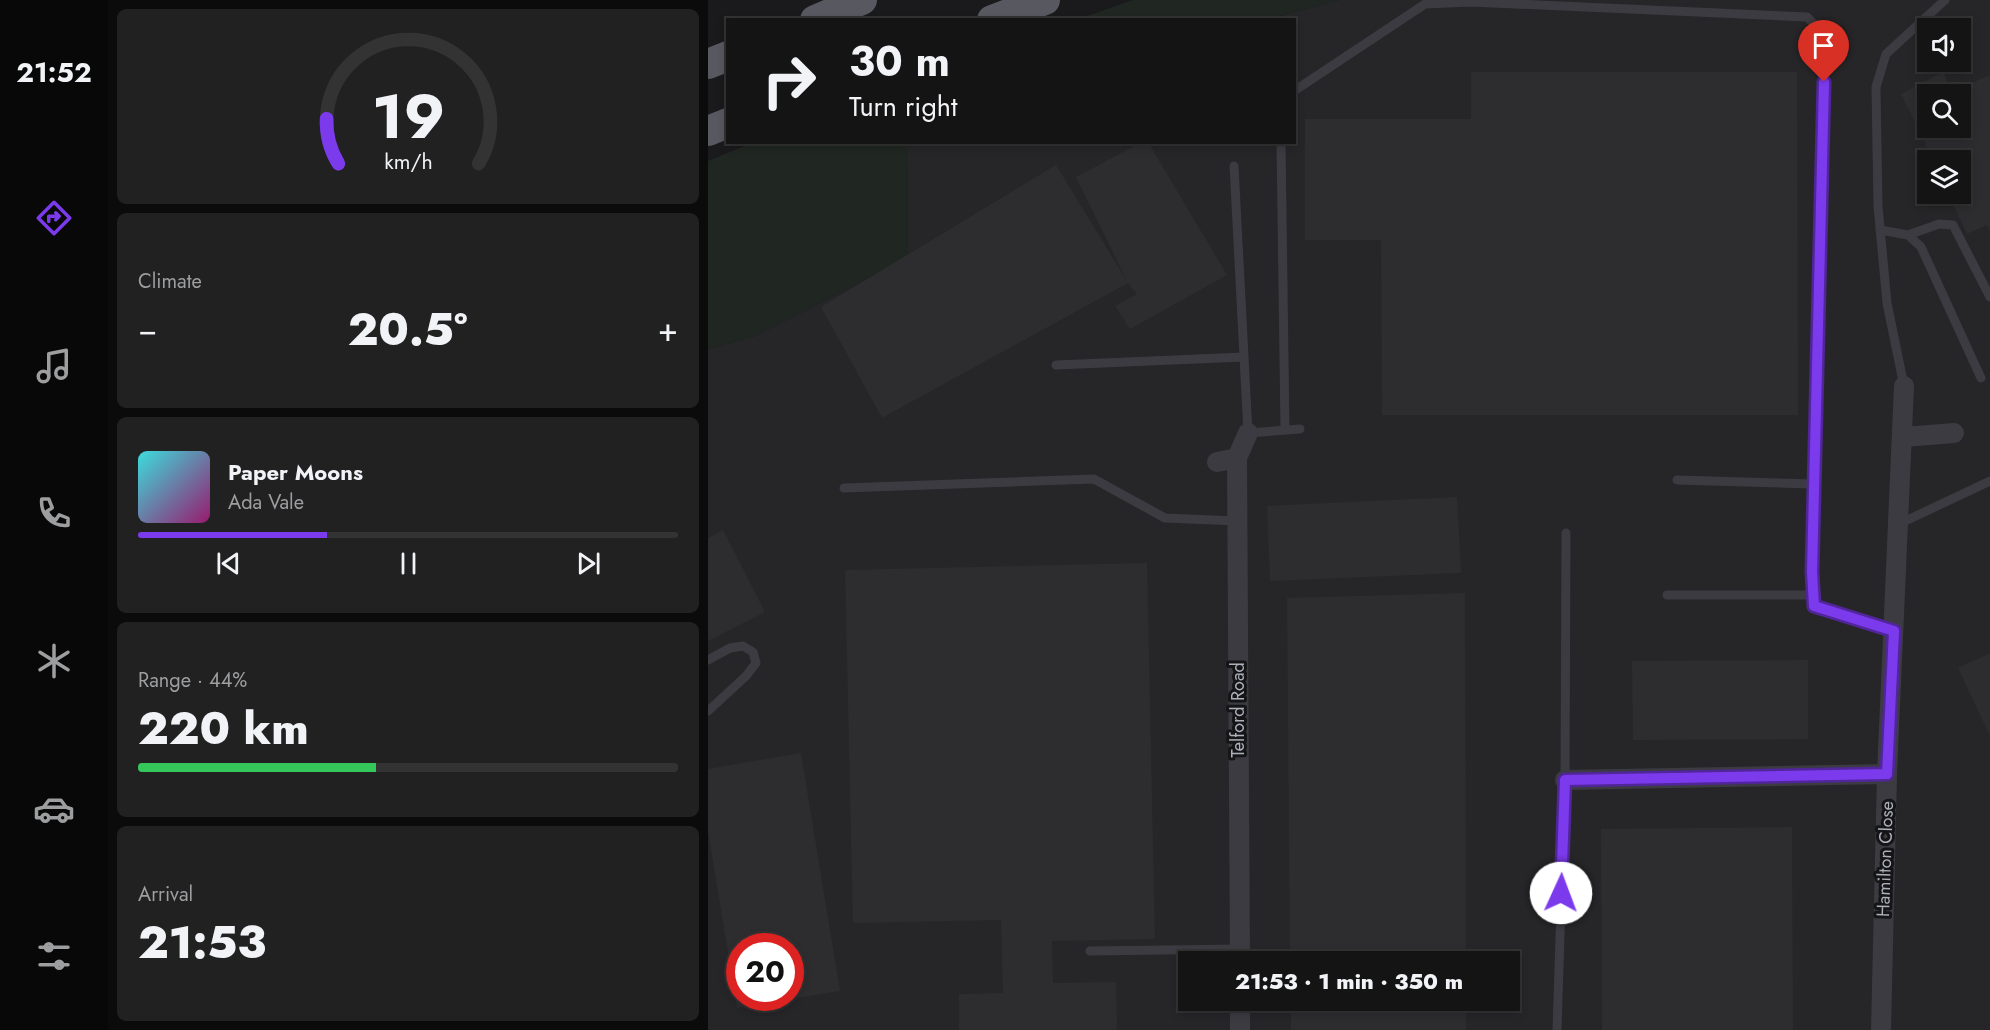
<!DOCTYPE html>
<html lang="en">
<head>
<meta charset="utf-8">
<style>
  body { margin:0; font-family:Jost,sans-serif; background:#212122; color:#f1f3f6; height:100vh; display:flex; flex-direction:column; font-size:22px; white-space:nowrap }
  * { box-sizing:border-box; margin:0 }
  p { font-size:20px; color:#9d9ea0 }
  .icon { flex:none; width:33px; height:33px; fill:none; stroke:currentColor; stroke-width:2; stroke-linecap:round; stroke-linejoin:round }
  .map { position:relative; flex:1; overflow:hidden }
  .details { display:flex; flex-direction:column; gap:9px; padding:9px; background:#0b0b0c; width:600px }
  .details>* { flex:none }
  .banner { position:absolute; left:18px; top:18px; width:570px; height:126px; border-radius:0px; box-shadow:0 3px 9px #0003,0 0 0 2px #333334; background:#141415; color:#f1f3f6; overflow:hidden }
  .fabs { position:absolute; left:1209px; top:18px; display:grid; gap:12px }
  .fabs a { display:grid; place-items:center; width:54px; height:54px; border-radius:0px; background:#141415; box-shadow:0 3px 9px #0003,0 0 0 2px #333334; font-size:30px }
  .speed { position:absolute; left:18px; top:933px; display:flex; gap:12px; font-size:30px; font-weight:700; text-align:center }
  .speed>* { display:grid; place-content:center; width:78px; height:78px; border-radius:50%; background:#141415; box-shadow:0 3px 9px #0003,0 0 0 2px #333334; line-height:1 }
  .speed .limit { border:9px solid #d22; background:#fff; color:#111 }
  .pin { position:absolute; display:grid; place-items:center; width:51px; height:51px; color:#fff; margin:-62px -26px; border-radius:50% 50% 50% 0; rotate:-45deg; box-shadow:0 0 6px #0007 }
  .pin .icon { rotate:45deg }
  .me { position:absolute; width:66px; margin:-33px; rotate:2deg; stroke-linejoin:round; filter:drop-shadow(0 0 4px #0008) }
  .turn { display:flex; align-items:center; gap:21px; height:126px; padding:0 24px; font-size:27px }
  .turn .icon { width:78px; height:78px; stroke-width:2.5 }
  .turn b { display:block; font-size:42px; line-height:51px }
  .big { font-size:45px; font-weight:800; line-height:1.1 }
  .details .card { flex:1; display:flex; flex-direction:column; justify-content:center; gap:9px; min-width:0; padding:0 21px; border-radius:9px; background:#212122 }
  .details .dial { align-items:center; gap:0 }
  .dial svg { height:156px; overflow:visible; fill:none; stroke:#333334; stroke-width:7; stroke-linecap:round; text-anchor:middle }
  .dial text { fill:#f1f3f6; stroke:none }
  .song { display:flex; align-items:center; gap:18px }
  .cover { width:72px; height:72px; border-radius:9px; background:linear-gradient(135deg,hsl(180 70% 55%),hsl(320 70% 35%)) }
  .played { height:6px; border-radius:3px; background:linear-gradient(90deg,#7c3aed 35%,#333334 35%) }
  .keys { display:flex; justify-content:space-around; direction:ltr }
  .heat { display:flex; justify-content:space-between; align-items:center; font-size:33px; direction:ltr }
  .charge { height:9px; border-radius:4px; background:linear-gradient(90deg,#34c759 44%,#333334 0) }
  .trip { position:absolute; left:470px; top:951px; width:342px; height:60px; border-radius:0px; background:#141415; box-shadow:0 3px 9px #0003,0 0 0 2px #333334; font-weight:800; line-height:60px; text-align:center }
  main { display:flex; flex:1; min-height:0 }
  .menu { display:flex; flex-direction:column; width:108px; justify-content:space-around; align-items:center; background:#080808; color:#9d9ea0 }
  .menu .icon { width:42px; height:42px }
  .menu .active { color:#7c3aed }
  .menu b { font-size:27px; color:#f1f3f6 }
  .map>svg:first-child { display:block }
  .built { fill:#262629; fill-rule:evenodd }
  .green { fill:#202722 }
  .building { fill:#2d2d30; fill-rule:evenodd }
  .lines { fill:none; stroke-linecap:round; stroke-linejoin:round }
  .service { stroke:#3b3b41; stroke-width:9 }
  .minor { stroke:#3b3b41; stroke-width:20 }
  .primary { stroke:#575860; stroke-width:30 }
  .route-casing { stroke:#51269a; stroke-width:15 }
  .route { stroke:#7c3aed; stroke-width:10 }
  .labels { text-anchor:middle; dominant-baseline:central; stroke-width:6; stroke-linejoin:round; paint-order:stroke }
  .street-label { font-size:18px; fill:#adb0bb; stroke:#151517 }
</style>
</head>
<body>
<main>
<nav class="menu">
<b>21:52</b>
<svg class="icon active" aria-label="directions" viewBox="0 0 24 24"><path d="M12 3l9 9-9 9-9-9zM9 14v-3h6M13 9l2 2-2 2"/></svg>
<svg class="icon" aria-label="music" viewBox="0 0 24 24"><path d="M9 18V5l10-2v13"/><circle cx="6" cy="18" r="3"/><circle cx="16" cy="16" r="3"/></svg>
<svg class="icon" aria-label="phone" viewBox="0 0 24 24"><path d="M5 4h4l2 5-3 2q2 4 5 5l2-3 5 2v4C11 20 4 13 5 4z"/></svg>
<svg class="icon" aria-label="climate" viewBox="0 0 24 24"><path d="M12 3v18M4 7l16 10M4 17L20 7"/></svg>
<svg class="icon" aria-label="car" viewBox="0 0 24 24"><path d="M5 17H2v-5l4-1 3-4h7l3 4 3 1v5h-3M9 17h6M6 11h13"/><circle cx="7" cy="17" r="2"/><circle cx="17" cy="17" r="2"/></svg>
<svg class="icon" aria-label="filters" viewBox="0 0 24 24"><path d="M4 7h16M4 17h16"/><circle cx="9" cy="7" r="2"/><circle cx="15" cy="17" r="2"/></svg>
</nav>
<section class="details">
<div class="card dial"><svg viewBox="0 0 100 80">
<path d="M14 69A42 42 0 1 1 86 69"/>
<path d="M14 69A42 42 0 0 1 8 46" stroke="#7c3aed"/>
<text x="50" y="56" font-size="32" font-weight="700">19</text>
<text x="50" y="72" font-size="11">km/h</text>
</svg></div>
<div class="card"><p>Climate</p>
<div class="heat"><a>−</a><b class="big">20.5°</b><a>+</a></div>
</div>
<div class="card">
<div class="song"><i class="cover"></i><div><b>Paper Moons</b><p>Ada Vale</p></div></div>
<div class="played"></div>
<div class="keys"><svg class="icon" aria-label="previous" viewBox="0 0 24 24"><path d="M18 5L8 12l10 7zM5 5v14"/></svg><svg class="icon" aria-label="pause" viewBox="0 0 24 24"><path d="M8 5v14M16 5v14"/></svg><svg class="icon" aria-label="next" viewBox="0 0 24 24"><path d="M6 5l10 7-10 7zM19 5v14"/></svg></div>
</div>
<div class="card"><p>Range · 44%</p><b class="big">220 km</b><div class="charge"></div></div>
<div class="card"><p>Arrival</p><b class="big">21:53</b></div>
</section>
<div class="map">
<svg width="1282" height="1030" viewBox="0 0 1282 1030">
  <rect width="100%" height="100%" fill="#1a1a1c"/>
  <path class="built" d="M 631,0 L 1282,0 L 1282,1030 L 0,1030 L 0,349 L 47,336 L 200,258 L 199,143 L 586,142 L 586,20 L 560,19 ZM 1220,28 L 1252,28 L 1252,62 L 1220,62 ZM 1220,94 L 1252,94 L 1252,128 L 1220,128 ZM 1220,160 L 1252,160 L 1252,194 L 1220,194 ZM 32,946 L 82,946 L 82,998 L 32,998 ZM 480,962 L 801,962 L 801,1000 L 480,1000 Z"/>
  <path class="green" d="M 425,0 L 631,0 L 560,19 L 371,19 Z
    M 44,143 L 199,143 L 200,258 L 47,336 L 0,349 L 0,161 Z"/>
  <path class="building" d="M 763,72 L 1089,72 L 1090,415 L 674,415 L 673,240 L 597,240 L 597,119 L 763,119 Z
    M 1235,72 L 1244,92 L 1282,75 L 1282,232 L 1279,225 L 1259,234 L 1240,194 L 1252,194 L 1252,160 L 1225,160 L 1193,94 ZM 1220,94 L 1252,94 L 1252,128 L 1220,128 Z
    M 434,142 L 440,142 L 519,275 L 422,329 L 407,306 L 429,294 L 420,283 L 174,418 L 113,307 L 348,165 L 419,281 L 368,177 Z
    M 749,497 L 753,573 L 562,581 L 559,506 Z
    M 15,530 L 57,612 L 0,641 L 0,538 Z
    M 439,563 L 447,939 L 344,941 L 345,983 L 408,982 L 409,1030 L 251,1030 L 251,994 L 295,993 L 293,920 L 145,923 L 137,570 Z
    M 757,593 L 758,962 L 582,962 L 579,598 Z
    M 1282,653 L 1282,736 L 1250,668 Z
    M 1100,660 L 1100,739 L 925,740 L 924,661 Z
    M 93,753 L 132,991 L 29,1008 L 0,831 L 0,769 ZM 32,946 L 82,946 L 82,998 L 32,998 Z
    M 1084,827 L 1085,1030 L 894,1030 L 893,829 Z
    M 583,1000 L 758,1000 L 758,1030 L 583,1030 Z"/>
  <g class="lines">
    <path class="service" d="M 586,91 L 717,4 L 763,2 L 1099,17 L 1117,35 L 1104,572 L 1106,606 L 1186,631
      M 573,142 L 577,430
      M 526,166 L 540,433 L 592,429
      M 1172,230 L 1200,235 L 1231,224 L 1245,225 L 1282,297
      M 1200,235 L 1213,247 L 1273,378
      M 348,365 L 536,357
      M 1196,386 L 1179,303 L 1170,206 L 1168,87 L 1178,54 L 1237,0
      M 969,480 L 1106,484
      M 136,488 L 386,479 L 457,518 L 529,521
      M 1191,524 L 1282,481
      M 959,595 L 1105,595
      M 0,660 L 22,648 L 35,646 L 45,652 L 48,663 L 38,676 L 0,711
      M 382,951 L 532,949
      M 849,1030 L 857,780 L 858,533"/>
    <path class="minor" d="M 1196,437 L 1246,433
      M 509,462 L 529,458
      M 857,780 L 1179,774
      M 532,962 L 529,458 L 540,433
      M 532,1000 L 532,1030
      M 1173,1030 L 1179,774 L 1196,386"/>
    <path class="primary" d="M 107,20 L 154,0
      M 284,20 L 337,0
      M 0,64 L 20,56
      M 0,131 L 20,123"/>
  </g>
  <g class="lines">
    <defs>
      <path id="route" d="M 853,893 L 857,780 L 1179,774 L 1186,631 L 1106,606 L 1104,572 L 1116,82"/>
    </defs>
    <use href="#route" class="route-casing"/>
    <use href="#route" class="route"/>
  </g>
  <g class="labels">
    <g class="street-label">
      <text transform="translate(530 710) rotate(-90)">Telford Road</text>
      <text transform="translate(1177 859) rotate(-88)">Hamilton Close</text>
    </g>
  </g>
</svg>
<div class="fabs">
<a><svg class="icon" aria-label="sound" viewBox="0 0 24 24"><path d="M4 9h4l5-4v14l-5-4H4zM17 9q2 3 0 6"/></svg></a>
<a><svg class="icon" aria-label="search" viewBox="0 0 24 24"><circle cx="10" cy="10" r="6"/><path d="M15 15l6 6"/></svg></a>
<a><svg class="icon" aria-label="layers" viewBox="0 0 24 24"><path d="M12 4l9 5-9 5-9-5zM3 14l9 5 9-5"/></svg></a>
</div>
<div class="speed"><div class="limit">20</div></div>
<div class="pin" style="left:1116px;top:82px;background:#d93025"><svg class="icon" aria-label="arrive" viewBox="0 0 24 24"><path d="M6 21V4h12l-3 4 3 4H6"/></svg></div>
<svg class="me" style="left:853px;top:893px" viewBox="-20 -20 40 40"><circle r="19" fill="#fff"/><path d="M0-13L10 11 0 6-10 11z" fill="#7c3aed"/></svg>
<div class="trip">21:53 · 1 min · 350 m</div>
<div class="banner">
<div class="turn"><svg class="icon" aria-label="right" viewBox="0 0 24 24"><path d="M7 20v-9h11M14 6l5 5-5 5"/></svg><div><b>30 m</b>Turn right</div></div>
</div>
</div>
</main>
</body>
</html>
